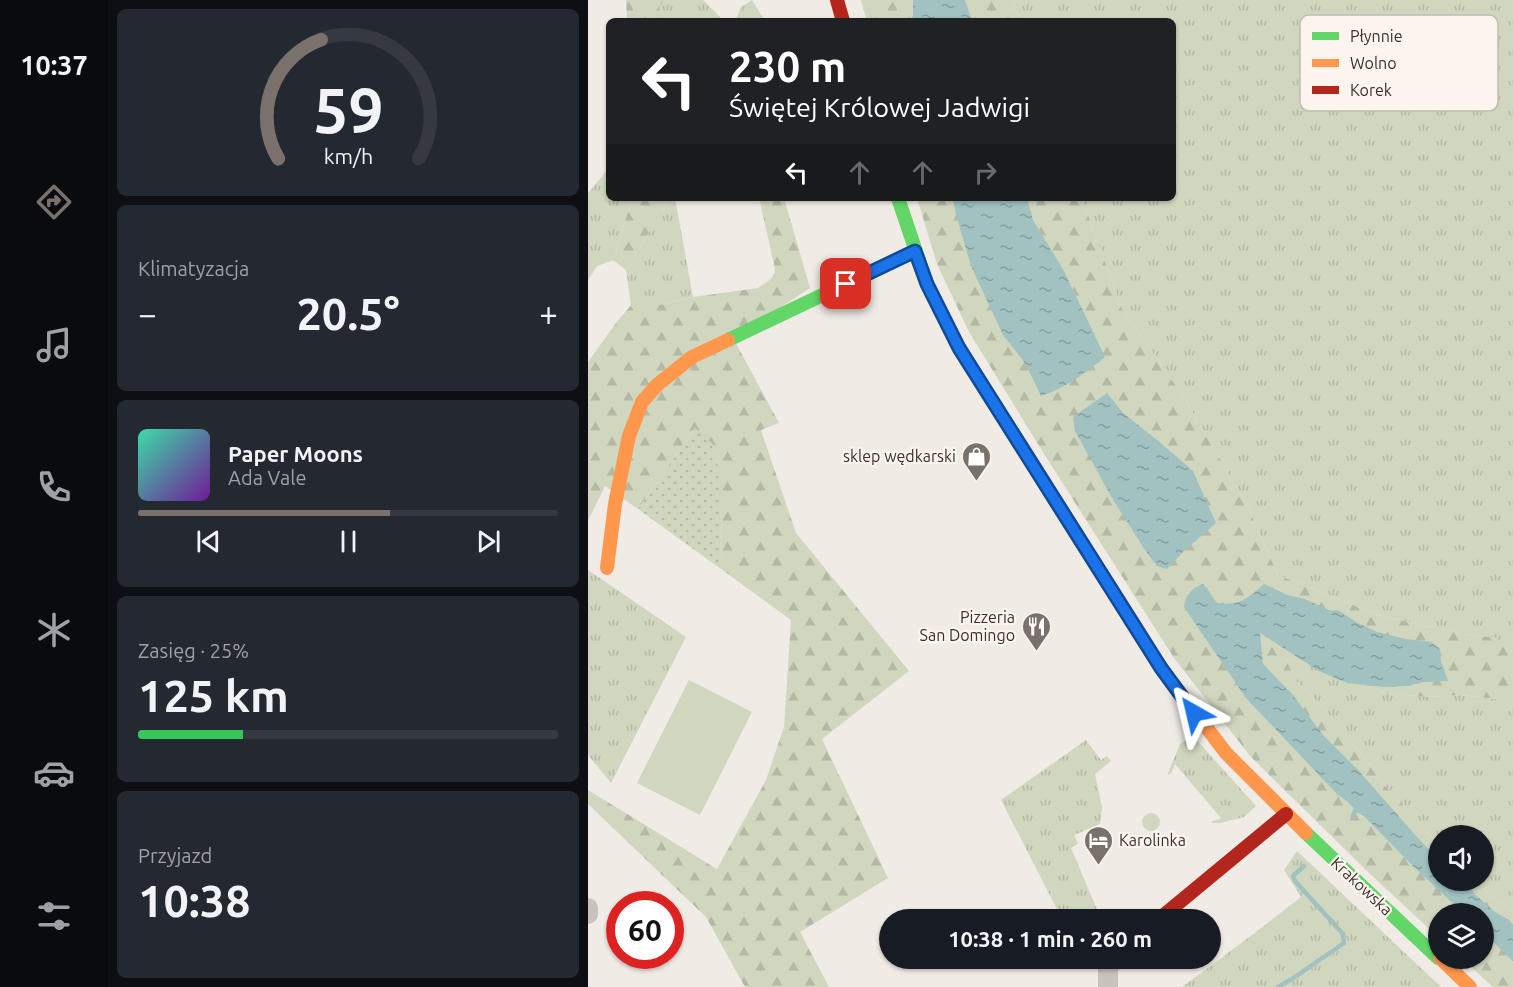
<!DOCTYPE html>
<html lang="pl">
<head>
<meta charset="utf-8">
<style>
  body { margin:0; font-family:Ubuntu,sans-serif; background:#242831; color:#f1f3f6; height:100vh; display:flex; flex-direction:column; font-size:22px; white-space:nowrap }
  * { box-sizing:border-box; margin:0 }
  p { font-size:20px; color:#9ea1a6 }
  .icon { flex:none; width:33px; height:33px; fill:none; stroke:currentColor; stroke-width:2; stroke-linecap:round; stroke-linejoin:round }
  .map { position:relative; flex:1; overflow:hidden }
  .panel { display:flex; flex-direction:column; gap:9px; padding:9px; background:#0d0f14; width:480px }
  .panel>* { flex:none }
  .guide { position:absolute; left:18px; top:18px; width:570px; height:183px; border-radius:9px; box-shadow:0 2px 4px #0004; background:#202124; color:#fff; overflow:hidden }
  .controls { position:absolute; left:840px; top:825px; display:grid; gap:12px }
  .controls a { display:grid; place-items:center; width:66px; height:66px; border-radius:50%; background:#171b24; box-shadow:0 2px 4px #0004; font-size:30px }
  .speed { position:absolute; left:18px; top:891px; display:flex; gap:12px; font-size:30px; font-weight:700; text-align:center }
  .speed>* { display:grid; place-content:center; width:78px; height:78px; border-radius:50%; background:#171b24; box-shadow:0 2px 4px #0004; line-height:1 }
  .speed .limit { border:9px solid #d22; background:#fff; color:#111 }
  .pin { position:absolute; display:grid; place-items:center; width:51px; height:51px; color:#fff; margin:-26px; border-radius:12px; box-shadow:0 3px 9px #0006 }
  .me { position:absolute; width:66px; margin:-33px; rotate:323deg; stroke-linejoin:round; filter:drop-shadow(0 0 4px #0008) }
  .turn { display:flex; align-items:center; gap:21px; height:126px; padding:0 24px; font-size:27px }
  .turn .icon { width:78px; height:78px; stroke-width:2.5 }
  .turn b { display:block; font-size:42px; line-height:51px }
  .lanes { display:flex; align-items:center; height:57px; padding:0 24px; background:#0003; justify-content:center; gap:30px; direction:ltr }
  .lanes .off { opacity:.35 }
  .big { font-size:45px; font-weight:700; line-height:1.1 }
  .panel .card { flex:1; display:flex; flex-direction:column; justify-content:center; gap:9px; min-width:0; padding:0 21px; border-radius:9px; background:#242831 }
  .panel .dial { align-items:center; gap:0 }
  .dial svg { height:156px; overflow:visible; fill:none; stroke:#363941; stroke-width:7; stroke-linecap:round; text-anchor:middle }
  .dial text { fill:#f1f3f6; stroke:none }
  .song { display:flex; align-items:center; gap:18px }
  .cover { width:72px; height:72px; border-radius:9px; background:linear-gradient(135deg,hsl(160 70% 55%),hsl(280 70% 35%)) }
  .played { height:6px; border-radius:3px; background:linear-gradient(90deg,#7a716c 60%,#363941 60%) }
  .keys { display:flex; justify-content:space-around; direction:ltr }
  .heat { display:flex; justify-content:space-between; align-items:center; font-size:33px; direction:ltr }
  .charge { height:9px; border-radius:4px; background:linear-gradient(90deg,#34c759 25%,#363941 0) }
  .trip { position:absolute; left:291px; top:909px; width:342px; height:60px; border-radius:30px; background:#171b24; box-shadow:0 2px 4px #0004; font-weight:700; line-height:60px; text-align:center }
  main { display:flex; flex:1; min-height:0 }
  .tab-bar { display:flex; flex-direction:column; width:108px; justify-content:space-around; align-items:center; background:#090b0e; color:#9ea1a6 }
  .tab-bar .icon { width:42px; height:42px }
  .tab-bar .selected { color:#7a716c }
  .tab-bar b { font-size:27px; color:#f1f3f6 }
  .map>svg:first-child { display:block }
  .grass { fill:url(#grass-tufts) }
  .forest { fill:url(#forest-firs) }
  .garden { fill:url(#garden-dots) }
  .pitch { fill:#d1d6bf }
  .water { fill:url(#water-ripples) }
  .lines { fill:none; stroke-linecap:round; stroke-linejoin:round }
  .stream { stroke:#a1c2c1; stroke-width:4.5 }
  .street { stroke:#c9c3be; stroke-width:20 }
  .fast { stroke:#63d668; stroke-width:14 }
  .slow { stroke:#ff974d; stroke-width:14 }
  .jam { stroke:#b3261e; stroke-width:14 }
  .route-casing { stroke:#114b97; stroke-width:15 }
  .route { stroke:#1a73e8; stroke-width:10 }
  .labels { text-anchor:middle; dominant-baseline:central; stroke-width:4.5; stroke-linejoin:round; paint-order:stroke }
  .poi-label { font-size:16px; fill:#3b302b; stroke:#fbf5ee; text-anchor:end }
  .street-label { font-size:16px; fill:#3b302b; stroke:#fbf5ee }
  .key { fill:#fbf5ee; stroke:#c1bab4; stroke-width:1.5 }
  .key-label { font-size:16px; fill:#3b302b }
</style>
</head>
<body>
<main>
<nav class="tab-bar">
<b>10:37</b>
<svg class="icon selected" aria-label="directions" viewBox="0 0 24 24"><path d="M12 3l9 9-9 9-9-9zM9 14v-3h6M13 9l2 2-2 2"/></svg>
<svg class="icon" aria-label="music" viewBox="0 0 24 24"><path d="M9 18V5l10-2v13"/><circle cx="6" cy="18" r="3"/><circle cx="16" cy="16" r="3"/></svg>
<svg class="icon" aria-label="phone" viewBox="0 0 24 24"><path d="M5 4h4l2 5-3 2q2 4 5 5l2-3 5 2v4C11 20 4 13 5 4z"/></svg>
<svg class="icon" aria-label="climate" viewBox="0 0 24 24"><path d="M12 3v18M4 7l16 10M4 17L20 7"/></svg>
<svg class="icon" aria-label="car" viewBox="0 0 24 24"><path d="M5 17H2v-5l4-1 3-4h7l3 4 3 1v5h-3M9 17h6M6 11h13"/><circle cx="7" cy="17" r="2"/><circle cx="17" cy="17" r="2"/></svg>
<svg class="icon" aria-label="filters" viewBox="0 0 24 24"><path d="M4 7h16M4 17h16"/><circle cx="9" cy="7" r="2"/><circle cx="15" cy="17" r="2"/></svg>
</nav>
<section class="panel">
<div class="card dial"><svg viewBox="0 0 100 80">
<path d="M14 69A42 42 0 1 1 86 69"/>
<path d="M14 69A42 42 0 0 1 36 8" stroke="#7a716c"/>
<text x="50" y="56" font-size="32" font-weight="700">59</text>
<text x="50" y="72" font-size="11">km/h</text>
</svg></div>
<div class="card"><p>Klimatyzacja</p>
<div class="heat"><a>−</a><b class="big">20.5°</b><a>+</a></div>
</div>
<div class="card">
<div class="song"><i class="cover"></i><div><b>Paper Moons</b><p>Ada Vale</p></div></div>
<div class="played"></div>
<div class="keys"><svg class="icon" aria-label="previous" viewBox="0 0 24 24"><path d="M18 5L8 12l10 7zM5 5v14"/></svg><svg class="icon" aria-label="pause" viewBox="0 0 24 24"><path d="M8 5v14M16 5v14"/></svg><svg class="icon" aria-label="next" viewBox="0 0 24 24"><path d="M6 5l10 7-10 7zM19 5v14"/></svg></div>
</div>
<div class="card"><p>Zasięg · 25%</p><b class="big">125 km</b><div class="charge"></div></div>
<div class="card"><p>Przyjazd</p><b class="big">10:38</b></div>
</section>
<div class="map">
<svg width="925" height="987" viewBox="0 0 925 987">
  <defs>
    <pattern id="grass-tufts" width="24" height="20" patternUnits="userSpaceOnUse" patternTransform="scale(1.5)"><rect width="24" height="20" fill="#d1d6bf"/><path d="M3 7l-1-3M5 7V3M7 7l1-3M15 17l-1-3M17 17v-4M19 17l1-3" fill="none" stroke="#b4b8a4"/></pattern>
    <pattern id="forest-firs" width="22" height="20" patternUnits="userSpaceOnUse" patternTransform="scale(1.5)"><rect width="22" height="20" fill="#d1d6bf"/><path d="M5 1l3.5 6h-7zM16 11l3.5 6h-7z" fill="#b4b8a4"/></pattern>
    <pattern id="garden-dots" width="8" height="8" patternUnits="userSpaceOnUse" patternTransform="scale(1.5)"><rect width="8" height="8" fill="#d1d6bf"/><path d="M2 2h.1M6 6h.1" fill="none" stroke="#b4b8a4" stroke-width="1.8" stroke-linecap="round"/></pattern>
    <pattern id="water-ripples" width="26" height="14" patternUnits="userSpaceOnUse" patternTransform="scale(1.5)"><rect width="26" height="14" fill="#a1c2c1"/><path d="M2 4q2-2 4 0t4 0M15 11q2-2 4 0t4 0" fill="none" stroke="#849e9d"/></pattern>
  </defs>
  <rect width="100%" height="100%" fill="#f0ebe5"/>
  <path class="grass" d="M 79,0 L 115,0 L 134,19 L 148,19 L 153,7 L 164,0 L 177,21 L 78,21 L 70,6 Z
    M 425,0 L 925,0 L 925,652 L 908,638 L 874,634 L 790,615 L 690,575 L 659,505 L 593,393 L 534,309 L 494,198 L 585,198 L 585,21 L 431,21 Z
    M 21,168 L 21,198 L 46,198 C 36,218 33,240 25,260 L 9,266 L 0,280 L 0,193 Z
    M 82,198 L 87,198 L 105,297 L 71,305 L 43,305 L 38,270 Z
    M 0,570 L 98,637 L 23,783 L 0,755 Z
    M 698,659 L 722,664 L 797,693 L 838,697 L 873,695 L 908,699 L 925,707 L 925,911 L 904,897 L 888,881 L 896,880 L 896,836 L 850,836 L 850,844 L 796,785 L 771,751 L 737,710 L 707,680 Z
    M 604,736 L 606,737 L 668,806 L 656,817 L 632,823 L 624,823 L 624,821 L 632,819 L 633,818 L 587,764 L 584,772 L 581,775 L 580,773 L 592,744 Z
    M 498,740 L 513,760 L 519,756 L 523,761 L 507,774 L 514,807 L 512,824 L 486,835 L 490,844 L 483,848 L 513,919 L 474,919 L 413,800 Z
    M554 822a9 9 0 1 1 18 0a9 9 0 1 1-18 0Z
    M 709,851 L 853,987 L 594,987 L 668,932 L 713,897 L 696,870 Z"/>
  <path class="forest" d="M 38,0 L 79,0 L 70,6 L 78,21 L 39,21 Z
    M 273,0 L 425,0 L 431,21 L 279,21 Z
    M 46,198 L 82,198 L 38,270 L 25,260 C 33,240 36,218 46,198 Z
    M 171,198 L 196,198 L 222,288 L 145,338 L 191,423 L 173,430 L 208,533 L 321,671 L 234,739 L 300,878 L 212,932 L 241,987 L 157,987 L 118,917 L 0,804 L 0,790 L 129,869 L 178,780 L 196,727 L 203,620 L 133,569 L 134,506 L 107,428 L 50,509 L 17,486 L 0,521 L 0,362 L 28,323 L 43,305 L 71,305 L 105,297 L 170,288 L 183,279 L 187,272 L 186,264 Z
    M 329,198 L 494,198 L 534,309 L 593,393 L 659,505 L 690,575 L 790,615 L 874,634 L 909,638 L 925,652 L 925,707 L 908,699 L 873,695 L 838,697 L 797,693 L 722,664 L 698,659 L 707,680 L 737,710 L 771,751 L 796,785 L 850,844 L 850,880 L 888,881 L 904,897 L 925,911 L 925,987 L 905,987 L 874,959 L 896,958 L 896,914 L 850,914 L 850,937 L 781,873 L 662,756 L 586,658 L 458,457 L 381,332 L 349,264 Z"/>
  <path class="garden" d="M 107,428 L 127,446 L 134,506 L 133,569 L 50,509 Z"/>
  <path class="pitch" d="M 101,680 L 164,712 L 112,815 L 49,783 Z"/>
  <path class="water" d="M 325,0 L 377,0 L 384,21 L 323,21 L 325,15 Z
    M 365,198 L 439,198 L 445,220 L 476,271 L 517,357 C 497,373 478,388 453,396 L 437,363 L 415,335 L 383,266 L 368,215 Z
    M 519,393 L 535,413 L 568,439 L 605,471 L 628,523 L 595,552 L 579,569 L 569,566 L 557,550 L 524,498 L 487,431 L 485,417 Z
    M 615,584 L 629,603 C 653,606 658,599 676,584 L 699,595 L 717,599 L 743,611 L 750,610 L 768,622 L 789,632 L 818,639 L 843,642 L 852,649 L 853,661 L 860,681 L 836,682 L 819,686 L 796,687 L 759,683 L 731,671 L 672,633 L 675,664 L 705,695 L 735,735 L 771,771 L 828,836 L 850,859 L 850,880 L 872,881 L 907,912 L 921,920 L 925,925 L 925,961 L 896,933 L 896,914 L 875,913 L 826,867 L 775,815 L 770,813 L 760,802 L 749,794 L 658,698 L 596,607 C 598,594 604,588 615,584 Z"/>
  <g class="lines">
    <path class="stream" d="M 765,816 L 767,811
      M 690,987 L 704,979 L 756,943 L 755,934 L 707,881 L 705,876 L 716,866"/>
    <path class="street" d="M 0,908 L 0,914
      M 520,987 L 520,969 L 525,958"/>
    <path class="fast" d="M 310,198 L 339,284 L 371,348 L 442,460
      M 140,340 L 327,251
      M 718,833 L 850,958"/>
    <path class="slow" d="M 442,460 L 573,668 L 638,753 L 718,833
      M 19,568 L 27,504 L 41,436 L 54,402 L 69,385 L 104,357 L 140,340
      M 852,958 L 882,987"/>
    <path class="jam" d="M 249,0 L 255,21
      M 570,920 L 698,814"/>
  </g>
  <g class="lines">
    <defs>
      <path id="route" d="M 258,284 L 327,251 L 339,284 L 371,348 L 573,668 L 606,713"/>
    </defs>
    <use href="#route" class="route-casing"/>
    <use href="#route" class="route"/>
  </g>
  <defs>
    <symbol id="shop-pin" viewBox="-11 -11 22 30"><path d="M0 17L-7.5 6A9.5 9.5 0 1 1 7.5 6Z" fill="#7a716c" stroke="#fbf5ee"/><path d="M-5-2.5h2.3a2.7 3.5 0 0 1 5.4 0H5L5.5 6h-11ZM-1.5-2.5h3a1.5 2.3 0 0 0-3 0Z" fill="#fff"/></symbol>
    <symbol id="restaurant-pin" viewBox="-11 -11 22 30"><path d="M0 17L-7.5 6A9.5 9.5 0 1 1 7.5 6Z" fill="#7a716c" stroke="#fbf5ee"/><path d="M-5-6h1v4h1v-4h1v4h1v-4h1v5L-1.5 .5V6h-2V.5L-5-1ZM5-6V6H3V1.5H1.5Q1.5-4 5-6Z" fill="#fff"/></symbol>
    <symbol id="hotel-pin" viewBox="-11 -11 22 30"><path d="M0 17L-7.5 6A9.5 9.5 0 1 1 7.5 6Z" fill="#7a716c" stroke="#fbf5ee"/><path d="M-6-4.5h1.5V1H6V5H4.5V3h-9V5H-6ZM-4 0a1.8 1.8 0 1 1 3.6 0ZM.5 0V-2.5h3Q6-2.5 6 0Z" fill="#fff"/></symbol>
  </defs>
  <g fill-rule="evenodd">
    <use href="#shop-pin" x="372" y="440" width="33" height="45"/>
    <use href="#restaurant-pin" x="432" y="610" width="33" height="45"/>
    <use href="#hotel-pin" x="494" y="824" width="33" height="45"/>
  </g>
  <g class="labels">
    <g class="poi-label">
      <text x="368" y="456">sklep wędkarski</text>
      <text x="427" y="617">Pizzeria<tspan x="427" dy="18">San Domingo</tspan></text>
      <text x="531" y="840" text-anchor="start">Karolinka</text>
    </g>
    <g class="street-label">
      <text transform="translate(774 886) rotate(43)">Krakowska</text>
    </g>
  </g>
  <rect x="712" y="15" width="198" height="96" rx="9" class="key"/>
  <rect x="724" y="32" width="27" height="8" fill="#63d668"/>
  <rect x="724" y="59" width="27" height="8" fill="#ff974d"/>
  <rect x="724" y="86" width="27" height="8" fill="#b3261e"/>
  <g class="key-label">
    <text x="762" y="42">Płynnie</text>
    <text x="762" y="69">Wolno</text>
    <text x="762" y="96">Korek</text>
  </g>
</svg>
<div class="controls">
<a><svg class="icon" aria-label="sound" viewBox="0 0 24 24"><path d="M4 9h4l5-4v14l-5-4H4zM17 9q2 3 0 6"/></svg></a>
<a><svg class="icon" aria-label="layers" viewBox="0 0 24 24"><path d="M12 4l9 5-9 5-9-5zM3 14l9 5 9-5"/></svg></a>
</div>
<div class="speed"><div class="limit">60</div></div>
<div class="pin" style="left:258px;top:284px;background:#d93025"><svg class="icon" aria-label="arrive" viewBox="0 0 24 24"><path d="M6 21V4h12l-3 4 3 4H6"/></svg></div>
<svg class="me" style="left:606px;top:713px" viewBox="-20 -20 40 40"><path d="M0-17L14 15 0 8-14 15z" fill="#1a73e8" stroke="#fff" stroke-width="4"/></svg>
<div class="trip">10:38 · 1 min · 260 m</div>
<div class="guide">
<div class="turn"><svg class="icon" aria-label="left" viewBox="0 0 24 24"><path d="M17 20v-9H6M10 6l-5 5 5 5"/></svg><div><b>230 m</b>Świętej Królowej Jadwigi</div></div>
<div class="lanes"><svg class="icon" aria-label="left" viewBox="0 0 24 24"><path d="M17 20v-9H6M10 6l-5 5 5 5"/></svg><svg class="icon off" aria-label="ahead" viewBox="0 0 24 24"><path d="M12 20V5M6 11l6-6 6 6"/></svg><svg class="icon off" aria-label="ahead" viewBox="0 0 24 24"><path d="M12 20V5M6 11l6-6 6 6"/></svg><svg class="icon off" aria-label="right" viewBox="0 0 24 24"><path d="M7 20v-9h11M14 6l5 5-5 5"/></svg></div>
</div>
</div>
</main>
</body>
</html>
